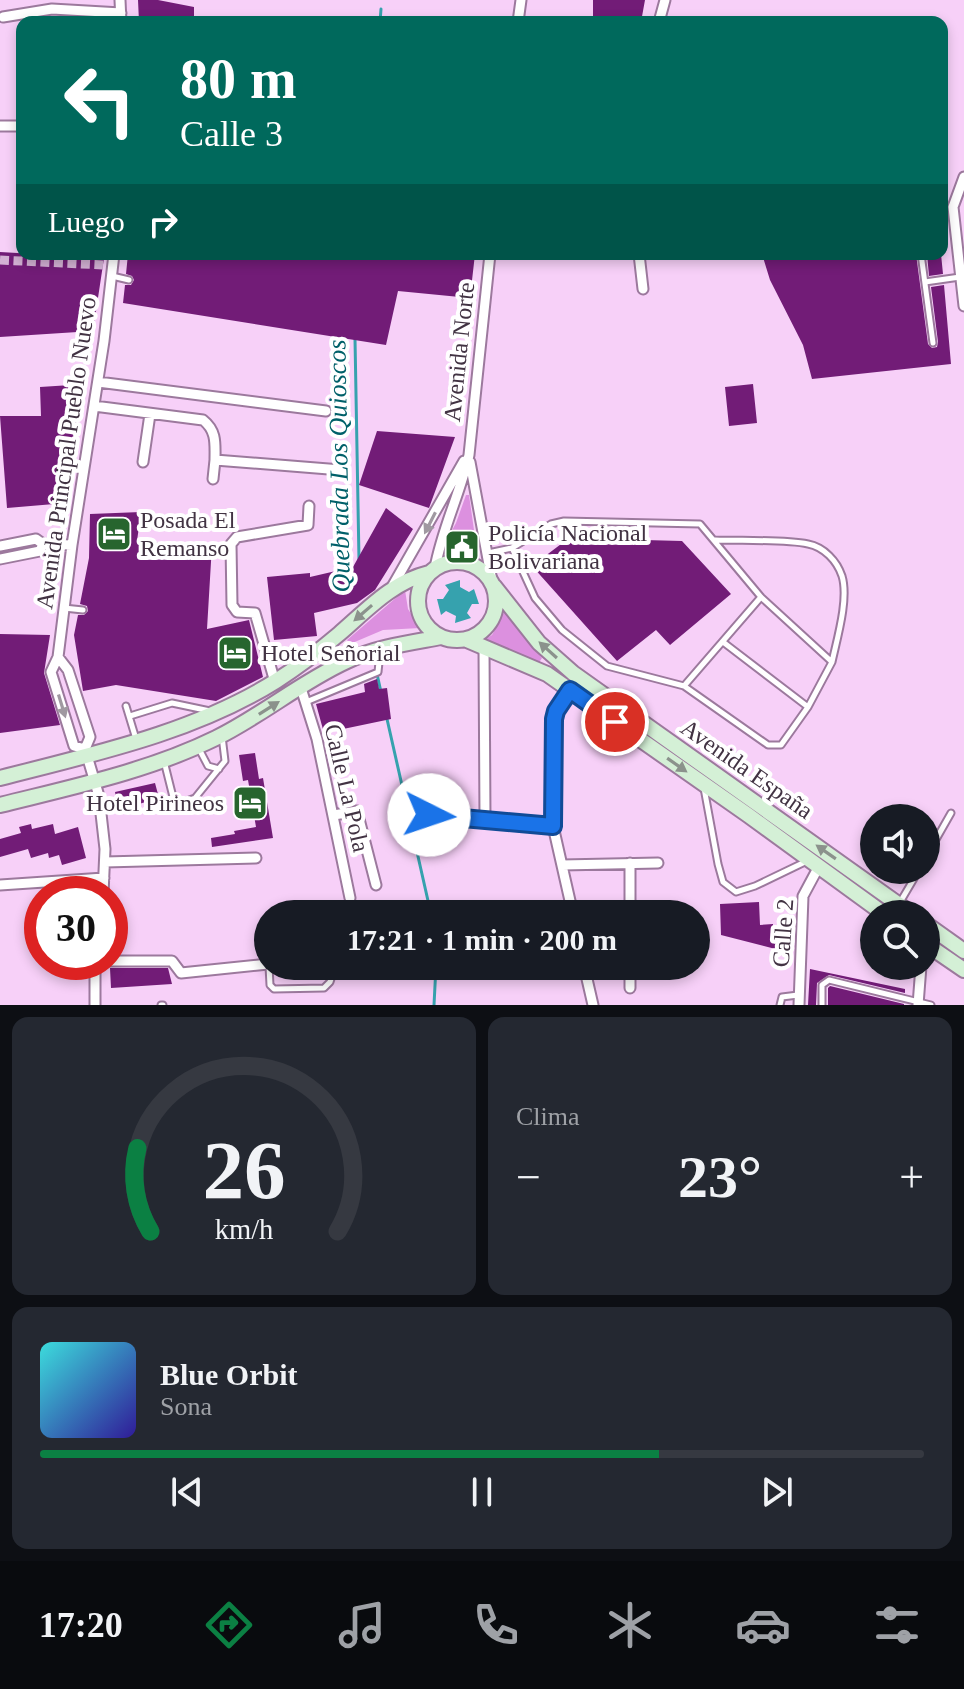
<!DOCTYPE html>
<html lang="es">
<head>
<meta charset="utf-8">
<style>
  body { margin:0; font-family:Georgia,serif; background:#242831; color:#f1f3f6; height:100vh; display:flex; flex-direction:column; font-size:30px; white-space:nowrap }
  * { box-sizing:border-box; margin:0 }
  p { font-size:26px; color:#9ea1a6 }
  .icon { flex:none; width:44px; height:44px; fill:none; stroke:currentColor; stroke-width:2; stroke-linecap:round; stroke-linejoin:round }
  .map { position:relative; height:1005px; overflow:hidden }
  .side { display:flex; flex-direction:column; gap:12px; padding:12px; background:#0d0f14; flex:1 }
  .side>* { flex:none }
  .top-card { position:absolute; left:16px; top:16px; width:932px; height:244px; border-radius:16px; box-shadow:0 4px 12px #0003; background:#00695c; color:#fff; overflow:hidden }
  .tools { position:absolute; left:860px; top:804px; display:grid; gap:16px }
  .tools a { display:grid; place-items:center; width:80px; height:80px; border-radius:50%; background:#171b24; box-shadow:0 4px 12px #0003; font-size:40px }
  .speed { position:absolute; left:24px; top:876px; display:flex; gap:16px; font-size:40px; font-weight:700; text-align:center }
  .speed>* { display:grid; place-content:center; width:104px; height:104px; border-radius:50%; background:#171b24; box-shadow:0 4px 12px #0003; line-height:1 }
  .speed .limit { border:12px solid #d22; background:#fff; color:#111 }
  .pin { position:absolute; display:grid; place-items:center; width:68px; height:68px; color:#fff; margin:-34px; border:4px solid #fff; border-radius:50%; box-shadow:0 2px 8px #0007 }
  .me { position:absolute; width:88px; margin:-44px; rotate:94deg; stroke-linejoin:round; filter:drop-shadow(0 0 6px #0008) }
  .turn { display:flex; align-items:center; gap:28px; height:168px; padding:0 32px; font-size:36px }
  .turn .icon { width:104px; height:104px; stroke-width:2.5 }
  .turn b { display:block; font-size:56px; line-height:68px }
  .then { display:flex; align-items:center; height:76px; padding:0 32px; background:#0003; gap:16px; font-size:30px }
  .big { font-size:60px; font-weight:700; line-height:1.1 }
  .side .tile { flex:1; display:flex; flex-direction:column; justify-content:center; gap:12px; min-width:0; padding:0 28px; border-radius:16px; background:#242831 }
  .side .dial { align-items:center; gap:0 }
  .dial svg { height:208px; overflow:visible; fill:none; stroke:#363941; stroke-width:7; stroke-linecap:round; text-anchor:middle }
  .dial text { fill:#f1f3f6; stroke:none }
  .song { display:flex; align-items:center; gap:24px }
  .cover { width:96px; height:96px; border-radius:12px; background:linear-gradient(135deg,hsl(180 70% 55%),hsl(250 70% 35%)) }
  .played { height:8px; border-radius:4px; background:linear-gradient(90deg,#0b8043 70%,#363941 70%) }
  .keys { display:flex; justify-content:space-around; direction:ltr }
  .heat { display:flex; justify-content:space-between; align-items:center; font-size:44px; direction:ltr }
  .side .tiles { flex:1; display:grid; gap:12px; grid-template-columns:1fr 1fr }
  .tile:last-child { grid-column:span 2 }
  .trip { position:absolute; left:254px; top:900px; width:456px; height:80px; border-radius:40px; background:#171b24; box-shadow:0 4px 12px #0003; font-weight:700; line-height:80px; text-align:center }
  .menu { display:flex; height:128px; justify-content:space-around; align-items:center; background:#090b0e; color:#9ea1a6 }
  .menu .icon { width:56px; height:56px }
  .menu .active { color:#0b8043 }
  .menu b { font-size:36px; color:#f1f3f6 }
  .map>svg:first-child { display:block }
  .green { fill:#dc90df }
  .water { fill:#36a2ae }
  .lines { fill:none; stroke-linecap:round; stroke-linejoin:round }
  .stream { stroke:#36a2ae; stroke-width:3 }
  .building { fill:#721c77 }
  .street-tunnel { stroke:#d3b1d4; stroke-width:9; stroke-dasharray:9 4.5; stroke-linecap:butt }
  .lane-casing { stroke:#9c799d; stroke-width:9 }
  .street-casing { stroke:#9c799d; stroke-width:13 }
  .secondary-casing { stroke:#9c799d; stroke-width:18 }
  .lane { stroke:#fff; stroke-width:5 }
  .street { stroke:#fff; stroke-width:9 }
  .secondary { stroke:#d4f0d6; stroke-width:14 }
  .oneway { fill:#a099a1 }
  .oneway2 { fill:#8b928c }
  .route-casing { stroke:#114b97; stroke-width:20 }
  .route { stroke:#1a73e8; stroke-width:14 }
  .labels { text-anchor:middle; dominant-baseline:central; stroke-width:8; stroke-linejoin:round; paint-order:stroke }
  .street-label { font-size:24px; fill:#423343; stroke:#fff }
  .poi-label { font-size:24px; fill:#423343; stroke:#fff; text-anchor:start }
  .water-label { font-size:26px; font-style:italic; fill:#006069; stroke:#fff }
</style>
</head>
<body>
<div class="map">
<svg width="964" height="1005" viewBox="0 0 964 1005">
  <rect width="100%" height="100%" fill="#f7d0f8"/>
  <path class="green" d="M 466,495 L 469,495 L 477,551 L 445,543 L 456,523 Z
    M 405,590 L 408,609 L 420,628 L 383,630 L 350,644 L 347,640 Z
    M 504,612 L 542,658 L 538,664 L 482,641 L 492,635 Z"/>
  <path class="water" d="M 460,580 L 460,587 L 469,592 L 474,589 L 479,604 L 472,604 L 467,613 L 471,618 L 455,623 L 456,616 L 446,611 L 441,615 L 437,599 L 443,599 L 449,590 L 445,585 Z"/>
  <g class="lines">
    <path class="stream" d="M 380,22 L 381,9
      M 355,339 L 359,560
      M 377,674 L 381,692
      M 387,719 L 431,914
      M 434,1005 L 436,966"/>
  </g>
  <path class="building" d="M 138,0 L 158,0 L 194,7 L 194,22 L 139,22 Z
    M 593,0 L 645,0 L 641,22 L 593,22 Z
    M 0,252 L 104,258 L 93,331 L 0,337 Z
    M 128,254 L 475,254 L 470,298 L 398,291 L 386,345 L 123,303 L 125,285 L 131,285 L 134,280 L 132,276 L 126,274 Z
    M 762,254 L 916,254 L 928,344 L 932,348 L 937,347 L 938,342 L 931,287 L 944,285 L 951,364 L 812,379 L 803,345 L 770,280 Z
    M 927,254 L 941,254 L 943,274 L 929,276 Z
    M 753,384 L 757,423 L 729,426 L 725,387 Z
    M 71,385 L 75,416 L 78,416 L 66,503 L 7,508 L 0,416 L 41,416 L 40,387 Z
    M 377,431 L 455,437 L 429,508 L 359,485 Z
    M 386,508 L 413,529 L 375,590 L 357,603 L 314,613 L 317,636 L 274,640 L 267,577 L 310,573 L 310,577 L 353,567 Z
    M 141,512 L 137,541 L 212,545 L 207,629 L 249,620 L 263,677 L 216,701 L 116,685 L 83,691 L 74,635 L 78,615 L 84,615 L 88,611 L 87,606 L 80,604 L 89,558 L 90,514 Z
    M 569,538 L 682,541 L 731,594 L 670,645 L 656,630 L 617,661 L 532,566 Z
    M 0,634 L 50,635 L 44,673 L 60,725 L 0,733 Z
    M 377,679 L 379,689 L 387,688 L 391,719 L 324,733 L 316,704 L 365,692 L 364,684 Z
    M 255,753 L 259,779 L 263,778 L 273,838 L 212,847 L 211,838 L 235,834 L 234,831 L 256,827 L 248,780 L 243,781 L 239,755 Z
    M 155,783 L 159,798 L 119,810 L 115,792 Z
    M 31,824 L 32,829 L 53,824 L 55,834 L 78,827 L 86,858 L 62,865 L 59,855 L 49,858 L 48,853 L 31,858 L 28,849 L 0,857 L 0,839 L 21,833 L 19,827 Z
    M 759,902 L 760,925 L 773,924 L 773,940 L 787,940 L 787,952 L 721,935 L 720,904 Z
    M 110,968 L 168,968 L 172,984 L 111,988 Z
    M 810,969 L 905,989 L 905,993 L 829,975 L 817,983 L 816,1005 L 808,1005 Z
    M 830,986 L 904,1004 L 904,1005 L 828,1005 L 828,988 Z"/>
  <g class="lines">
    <path class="street-tunnel" d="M 0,260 L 103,265"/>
    <defs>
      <path id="lane" d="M 921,254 L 933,343
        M 112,276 L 129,280
        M 925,282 L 960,277
        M 715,540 C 741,541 784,539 808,544 C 824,547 837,561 842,576 C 849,599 837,639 832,662
        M 488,553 L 512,548 L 551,524 L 564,521 L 700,524 L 761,597 L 832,662 L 808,707 L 781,745 L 768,745 L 684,686 L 607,666 L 562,630 L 535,598 L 512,548
        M 64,608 L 83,610
        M 723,642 L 808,707
        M 684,686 L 761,597
        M 306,702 L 378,672 L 380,652
        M 126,706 L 136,739
        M 130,716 L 172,703 L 210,711
        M 198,747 L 208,766 L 219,769
        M 164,761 L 174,801 L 178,804 L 195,798 L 225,761 L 222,736
        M 704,788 L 718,864 L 723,882 L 736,892 L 755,886 L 807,861
        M 926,857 L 951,813
        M 350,898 L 354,914
        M 899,904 L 919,870
        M 268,927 L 268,955
        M 269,966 L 270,985 L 274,989 L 324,988 L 330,982 L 335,966
        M 161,1005 L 163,1005
        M 780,1005 L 782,997 L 798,995
        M 822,1005 L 822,985 L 829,980 L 931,1005"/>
      <path id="street" d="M 120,0 L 121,22
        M 3,17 L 52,9 L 121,13
        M 518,22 L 521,0
        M 659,22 L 665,0
        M 0,126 L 22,126
        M 964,177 L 953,207 L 964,306
        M 639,254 L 643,289
        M 98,382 L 326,411
        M 94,406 L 203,420 C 217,431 215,444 215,460 L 341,470
        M 143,462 L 150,414
        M 470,462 L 492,581
        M 213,479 L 215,460
        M 43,544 L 72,545
        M 0,546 L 36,539 L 43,544 L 40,551 L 0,559
        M 435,568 C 442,529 460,494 469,455 L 490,254
        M 392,587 L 464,461
        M 484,648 L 485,819 L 553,826
        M 58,657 L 68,670 L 90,737 L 85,749 L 99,796 L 105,849 L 103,894
        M 275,682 L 255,613 L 237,612 L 232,605 L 231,544 L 237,537 L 308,525 L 309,506
        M 301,688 L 317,739 L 350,898
        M 570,690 L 556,711 L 554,719 L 553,826 L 573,914
        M 85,749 L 74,746 L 51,672 L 58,657 L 72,545 L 104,341 L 114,254
        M 334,815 L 357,811 L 376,885
        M 429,815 L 485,819
        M 105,862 L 256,858
        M 562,865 L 658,863
        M 0,885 L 104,878
        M 630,914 L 630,863
        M 110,961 L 172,961 L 181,973 L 268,964
        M 584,966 L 593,1005
        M 630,988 L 630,966
        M 95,1005 L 95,962
        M 799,1005 L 803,896 L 818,868
        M 918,1005 L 921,966"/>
      <path id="secondary" d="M418 601a39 39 0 1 1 78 0a39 39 0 1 1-78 0Z
        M 494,586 L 539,643 L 573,673 L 912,914
        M 467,640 L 547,674 L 748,815 L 884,914
        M 0,778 C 93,754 193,733 276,681 C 298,667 319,651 339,634 C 367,610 392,582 429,573
        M 0,805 C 72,787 149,771 216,738 C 261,716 301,682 347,661 C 377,647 409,643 441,637
        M 926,924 L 964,951
        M 926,944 L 964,970"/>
    </defs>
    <use href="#lane" class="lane-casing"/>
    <use href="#street" class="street-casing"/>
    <use href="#secondary" class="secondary-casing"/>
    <use href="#lane" class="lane"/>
    <use href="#street" class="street"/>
    <use href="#secondary" class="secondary"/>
  </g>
  <defs><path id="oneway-solid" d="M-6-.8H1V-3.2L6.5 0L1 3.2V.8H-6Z" transform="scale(2)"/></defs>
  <g class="oneway">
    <use href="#oneway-solid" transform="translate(430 523) rotate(117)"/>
    <use href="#oneway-solid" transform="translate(62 706) rotate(73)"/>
  </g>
  <g class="oneway2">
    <use href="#oneway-solid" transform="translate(363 613) rotate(139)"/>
    <use href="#oneway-solid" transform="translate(548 650) rotate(-138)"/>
    <use href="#oneway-solid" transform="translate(269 708) rotate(-32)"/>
    <use href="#oneway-solid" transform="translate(677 765) rotate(35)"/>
    <use href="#oneway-solid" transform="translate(826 852) rotate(-145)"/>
  </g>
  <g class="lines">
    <defs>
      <path id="route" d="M 429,815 L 553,826 L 554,719 L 556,711 L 570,690 L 615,722"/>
    </defs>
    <use href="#route" class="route-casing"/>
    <use href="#route" class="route"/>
  </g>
  <defs>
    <symbol id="hotel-square" viewBox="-11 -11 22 22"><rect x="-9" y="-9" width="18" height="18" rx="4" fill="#27652e" stroke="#fff"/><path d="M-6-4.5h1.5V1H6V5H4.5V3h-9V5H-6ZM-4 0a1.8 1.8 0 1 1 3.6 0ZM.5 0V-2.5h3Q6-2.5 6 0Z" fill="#fff"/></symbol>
    <symbol id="civic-square" viewBox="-11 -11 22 22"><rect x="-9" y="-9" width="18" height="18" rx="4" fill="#27652e" stroke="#fff"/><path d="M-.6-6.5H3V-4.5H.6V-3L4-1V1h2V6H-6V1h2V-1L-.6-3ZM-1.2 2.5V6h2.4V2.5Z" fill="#fff"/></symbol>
  </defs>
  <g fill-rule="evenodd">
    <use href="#hotel-square" x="94" y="514" width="40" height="40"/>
    <use href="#civic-square" x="442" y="527" width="40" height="40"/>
    <use href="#hotel-square" x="215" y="633" width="40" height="40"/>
    <use href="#hotel-square" x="230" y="783" width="40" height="40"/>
  </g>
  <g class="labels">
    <g class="street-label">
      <text transform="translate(459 352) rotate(-84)">Avenida Norte</text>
      <text transform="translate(66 453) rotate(-82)">Avenida Principal Pueblo Nuevo</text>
      <text transform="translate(747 769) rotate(35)">Avenida España</text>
      <text transform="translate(347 788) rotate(77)">Calle La Pola</text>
      <text transform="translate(783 933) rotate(-86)">Calle 2</text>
    </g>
    <g class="poi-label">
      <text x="140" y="520">Posada El<tspan x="140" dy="28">Remanso</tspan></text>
      <text x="488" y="533">Policía Nacional<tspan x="488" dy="28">Bolivariana</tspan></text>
      <text x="261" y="653">Hotel Señorial</text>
      <text x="224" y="803" text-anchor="end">Hotel Pirineos</text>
    </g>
    <g class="water-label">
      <text transform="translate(339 466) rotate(-91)">Quebrada Los Quioscos</text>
    </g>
  </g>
</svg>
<div class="tools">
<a><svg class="icon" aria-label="sound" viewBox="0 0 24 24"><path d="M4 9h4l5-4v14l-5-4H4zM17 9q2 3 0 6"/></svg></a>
<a><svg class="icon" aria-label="search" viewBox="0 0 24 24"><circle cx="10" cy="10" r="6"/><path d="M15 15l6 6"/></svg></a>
</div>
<div class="speed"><div class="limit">30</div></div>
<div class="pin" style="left:615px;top:722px;background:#d93025"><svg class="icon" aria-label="arrive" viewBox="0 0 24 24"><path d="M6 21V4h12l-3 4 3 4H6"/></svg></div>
<svg class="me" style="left:429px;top:815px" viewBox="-20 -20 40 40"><circle r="19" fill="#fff"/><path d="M0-13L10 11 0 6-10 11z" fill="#1a73e8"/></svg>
<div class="trip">17:21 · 1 min · 200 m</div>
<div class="top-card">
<div class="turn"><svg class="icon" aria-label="left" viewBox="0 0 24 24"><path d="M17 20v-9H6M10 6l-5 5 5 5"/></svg><div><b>80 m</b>Calle 3</div></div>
<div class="then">Luego<svg class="icon" aria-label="right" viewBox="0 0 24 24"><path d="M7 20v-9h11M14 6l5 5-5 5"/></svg></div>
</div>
</div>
<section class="side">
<div class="tiles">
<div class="tile dial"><svg viewBox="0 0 100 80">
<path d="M14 69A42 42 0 1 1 86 69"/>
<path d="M14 69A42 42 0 0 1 9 37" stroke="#0b8043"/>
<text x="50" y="56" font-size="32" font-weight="700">26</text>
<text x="50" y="72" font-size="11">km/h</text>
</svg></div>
<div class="tile"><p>Clima</p>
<div class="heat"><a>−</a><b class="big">23°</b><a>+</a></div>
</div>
<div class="tile">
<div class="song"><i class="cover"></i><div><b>Blue Orbit</b><p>Sona</p></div></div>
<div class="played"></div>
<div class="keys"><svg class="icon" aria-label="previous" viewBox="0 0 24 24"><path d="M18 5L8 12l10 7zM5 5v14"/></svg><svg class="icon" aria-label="pause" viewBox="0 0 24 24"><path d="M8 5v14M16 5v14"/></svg><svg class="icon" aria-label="next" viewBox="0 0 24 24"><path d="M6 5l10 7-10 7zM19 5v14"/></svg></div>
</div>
</div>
</section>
<nav class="menu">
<b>17:20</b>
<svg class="icon active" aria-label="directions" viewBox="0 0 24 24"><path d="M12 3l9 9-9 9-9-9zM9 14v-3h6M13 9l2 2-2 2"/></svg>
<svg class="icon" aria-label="music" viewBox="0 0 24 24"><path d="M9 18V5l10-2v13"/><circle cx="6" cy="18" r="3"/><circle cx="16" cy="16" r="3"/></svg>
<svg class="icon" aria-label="phone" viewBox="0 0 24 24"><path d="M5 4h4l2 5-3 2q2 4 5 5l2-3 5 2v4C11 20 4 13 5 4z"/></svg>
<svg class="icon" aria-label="climate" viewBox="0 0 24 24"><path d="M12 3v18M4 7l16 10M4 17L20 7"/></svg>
<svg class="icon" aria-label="car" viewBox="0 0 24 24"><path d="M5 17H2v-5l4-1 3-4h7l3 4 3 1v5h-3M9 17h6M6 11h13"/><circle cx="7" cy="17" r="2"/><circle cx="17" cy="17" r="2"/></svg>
<svg class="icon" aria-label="filters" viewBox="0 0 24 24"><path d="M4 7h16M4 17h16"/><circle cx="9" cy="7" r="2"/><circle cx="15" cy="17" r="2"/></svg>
</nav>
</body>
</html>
